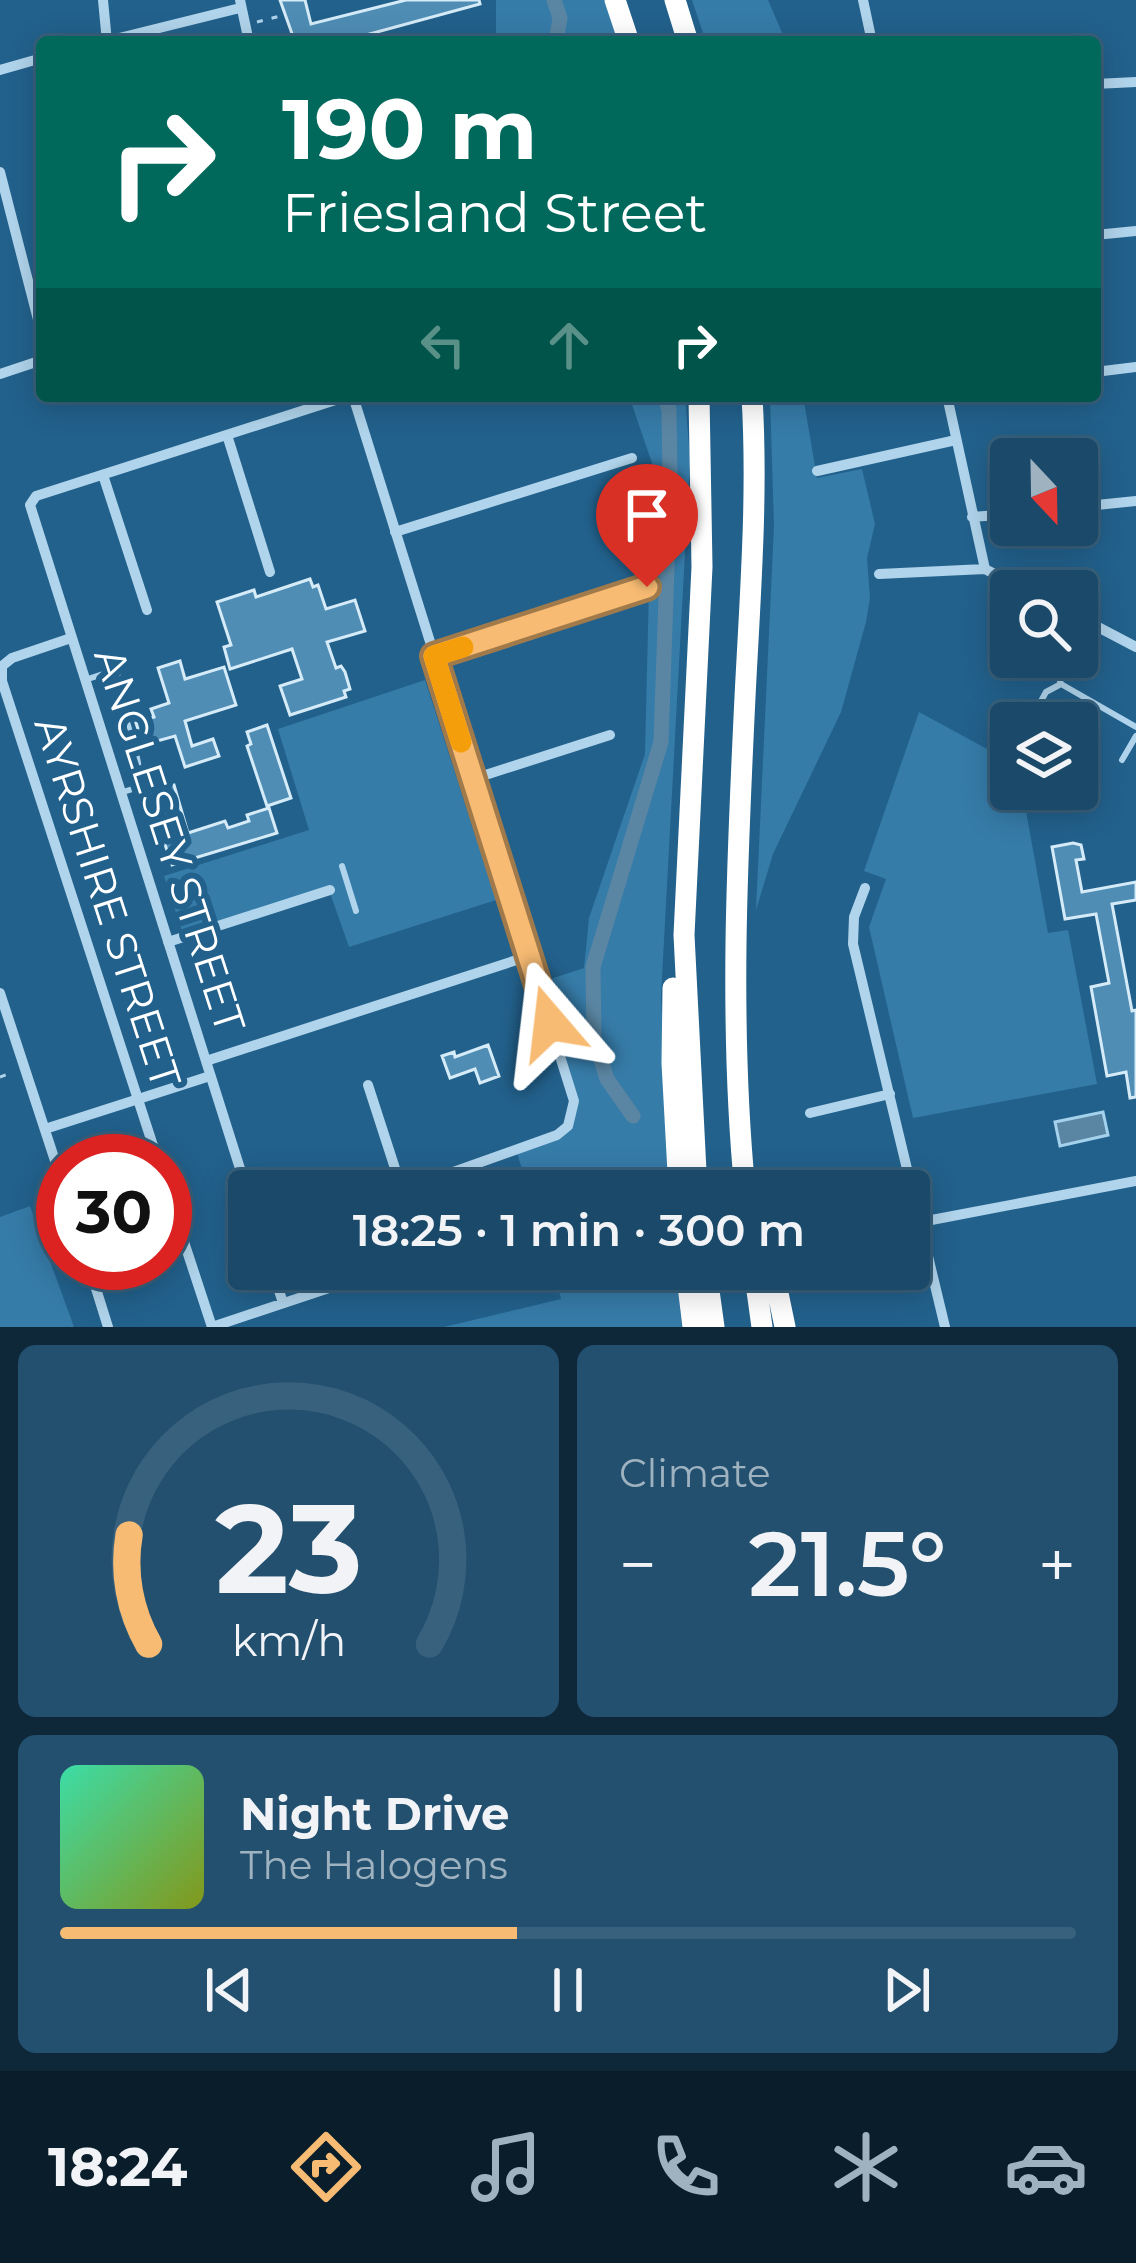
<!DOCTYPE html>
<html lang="en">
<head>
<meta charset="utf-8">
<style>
  body { margin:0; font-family:Montserrat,sans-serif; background:#23506f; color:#f1f3f6; height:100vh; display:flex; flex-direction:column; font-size:45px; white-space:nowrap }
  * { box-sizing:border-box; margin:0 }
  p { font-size:39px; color:#9fb2c0 }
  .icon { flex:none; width:66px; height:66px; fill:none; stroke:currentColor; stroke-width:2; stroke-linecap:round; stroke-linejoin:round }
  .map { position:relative; height:1327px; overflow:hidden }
  .details { display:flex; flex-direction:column; gap:18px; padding:18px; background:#0e283a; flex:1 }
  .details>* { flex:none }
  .banner { position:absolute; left:36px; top:36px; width:1065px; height:366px; border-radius:12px; box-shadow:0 6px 30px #0003,0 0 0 3px #38617d; background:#00695c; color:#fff; overflow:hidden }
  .needle { width:78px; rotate:158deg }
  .controls { position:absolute; left:990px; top:438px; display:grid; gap:24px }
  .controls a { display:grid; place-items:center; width:108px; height:108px; border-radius:12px; background:#1a4969; box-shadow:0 6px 30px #0003,0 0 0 3px #38617d; font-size:60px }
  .speed { position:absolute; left:36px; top:1134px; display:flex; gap:24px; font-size:60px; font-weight:700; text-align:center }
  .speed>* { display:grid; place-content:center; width:156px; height:156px; border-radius:50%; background:#1a4969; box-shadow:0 6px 30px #0003,0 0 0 3px #38617d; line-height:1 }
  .speed .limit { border:18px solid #d22; background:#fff; color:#111 }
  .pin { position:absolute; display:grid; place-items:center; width:102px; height:102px; color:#fff; margin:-123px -51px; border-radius:50% 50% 50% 0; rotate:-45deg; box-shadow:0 0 12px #0007 }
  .pin .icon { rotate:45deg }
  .me { position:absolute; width:132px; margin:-66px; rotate:343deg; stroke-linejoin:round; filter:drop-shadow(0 0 9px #0008) }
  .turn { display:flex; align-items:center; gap:42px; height:252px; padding:0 48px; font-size:54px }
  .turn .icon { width:156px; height:156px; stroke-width:2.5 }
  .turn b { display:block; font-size:84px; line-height:102px }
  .lanes { display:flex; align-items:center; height:114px; padding:0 48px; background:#0003; justify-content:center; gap:60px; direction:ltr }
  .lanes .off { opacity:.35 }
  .big { font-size:90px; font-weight:600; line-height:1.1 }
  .details .tile { flex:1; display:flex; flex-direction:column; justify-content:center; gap:18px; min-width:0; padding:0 42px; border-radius:18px; background:#23506f }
  .details .dial { align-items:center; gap:0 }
  .dial svg { height:312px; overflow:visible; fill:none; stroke:#38617d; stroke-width:7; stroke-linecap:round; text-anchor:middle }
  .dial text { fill:#f1f3f6; stroke:none }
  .song { display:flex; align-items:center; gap:36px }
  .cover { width:144px; height:144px; border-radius:18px; background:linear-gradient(135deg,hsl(160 70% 55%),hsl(70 70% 35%)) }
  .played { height:12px; border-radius:6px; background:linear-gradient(90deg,#f7bb73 45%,#38617d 45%) }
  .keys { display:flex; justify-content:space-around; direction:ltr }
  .heat { display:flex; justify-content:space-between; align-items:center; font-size:66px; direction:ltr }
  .details .tiles { flex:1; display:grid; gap:18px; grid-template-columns:1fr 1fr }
  .tile:last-child { grid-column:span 2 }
  .trip { position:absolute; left:228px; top:1170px; width:702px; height:120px; border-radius:12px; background:#1a4969; box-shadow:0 6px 30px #0003,0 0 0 3px #38617d; font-weight:600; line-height:120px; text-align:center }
  .tabs { display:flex; height:192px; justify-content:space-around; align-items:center; background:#0a1d2a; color:#9fb2c0 }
  .tabs .icon { width:84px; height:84px }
  .tabs .selected { color:#f7bb73 }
  .tabs b { font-size:54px; color:#f1f3f6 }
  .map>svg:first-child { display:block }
  .green { fill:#367ca9 }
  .water { fill:#5b86a3; stroke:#a4d1ec; stroke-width:3 }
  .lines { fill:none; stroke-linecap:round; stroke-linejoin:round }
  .canal { stroke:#5b86a3; stroke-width:15 }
  .building { fill:#4f8db5; stroke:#d5ebf8; stroke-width:3 }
  .path { stroke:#b0d4eb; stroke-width:3; stroke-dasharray:6 9; stroke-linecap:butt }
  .lane { stroke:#b0d4eb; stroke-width:6 }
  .street { stroke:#b0d4eb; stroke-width:10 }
  .highway { stroke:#fff; stroke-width:21 }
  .route-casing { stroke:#a17a4b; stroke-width:30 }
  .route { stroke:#f7bb73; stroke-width:21 }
  .slow { stroke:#f59e0b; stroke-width:21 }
  .labels { text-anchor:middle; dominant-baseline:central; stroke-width:12; stroke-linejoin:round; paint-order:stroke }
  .street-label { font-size:42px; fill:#fff; stroke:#22618c }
</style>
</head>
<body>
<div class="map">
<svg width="1136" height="1327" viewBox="0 0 1136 1327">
  <rect width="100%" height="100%" fill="#22618c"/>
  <path class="green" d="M 496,0 L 604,0 L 618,42 L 496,42 Z
    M 692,0 L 768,0 L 786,42 L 706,42 Z
    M 629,396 L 685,396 L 690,460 L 661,996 L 670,1191 L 529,1191 L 516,1150 L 557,1135 L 573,1115 L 538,983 L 584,968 L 589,918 L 645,754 L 652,463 Z
    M 770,396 L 803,396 L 817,478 L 862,469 L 875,524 L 867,558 L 870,598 L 866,622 L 841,712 L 773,854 L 756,910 L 774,526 Z
    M 425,680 L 496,900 L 349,947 L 329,890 L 184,937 L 164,876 L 309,830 L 278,729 Z
    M 919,712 L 1011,762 L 1011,789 L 1022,789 L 1048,933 L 1068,930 L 1097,1084 L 913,1118 L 869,927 L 886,879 L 864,871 Z
    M 30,1206 L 74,1327 L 0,1327 L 0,1217 Z
    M 553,1269 L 676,1269 L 682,1327 L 444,1327 L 561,1299 Z"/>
  <path class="water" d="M 1103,1112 L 1108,1135 L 1060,1146 L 1055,1122 Z"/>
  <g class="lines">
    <path class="canal" d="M 554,0 L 560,18 L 556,42
      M 633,1116 L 607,1079 L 594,1038 L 593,967 L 661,742 L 670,481 L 669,410 L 665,396"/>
  </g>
  <path class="building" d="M 280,0 L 305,0 L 311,24 L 406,0 L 479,0 L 480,4 L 355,38 L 295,42 Z
    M 310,579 L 313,587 L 318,585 L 326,609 L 355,600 L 365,631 L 327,642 L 336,668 L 341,666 L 345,672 L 350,689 L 344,691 L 346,697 L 290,715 L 280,686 L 302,679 L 292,649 L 230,669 L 224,647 L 231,645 L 217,602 L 254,590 L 256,597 Z
    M 180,661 L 185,679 L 224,667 L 236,705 L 185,721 L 192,746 L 213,739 L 219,756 L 185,767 L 175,736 L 143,745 L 136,723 L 154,717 L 151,709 L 169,703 L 158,668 Z
    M 267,725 L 291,798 L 267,806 L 247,746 L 251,744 L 247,732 Z
    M 174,785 L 188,833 L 225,821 L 228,828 L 249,821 L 247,815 L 269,808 L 277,833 L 172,865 L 147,792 Z
    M 1073,843 L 1081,845 L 1084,859 L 1076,860 L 1082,892 L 1136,882 L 1136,900 L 1112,904 L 1132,1011 L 1136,1010 L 1136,1097 L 1130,1098 L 1126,1072 L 1107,1076 L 1091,987 L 1109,983 L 1096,914 L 1065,919 L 1052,847 Z
    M 488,1045 L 499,1076 L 480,1083 L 475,1069 L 450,1078 L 442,1056 L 454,1052 L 455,1057 Z"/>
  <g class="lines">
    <path class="path" d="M 257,22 L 284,15
      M 0,1077 L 11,1073"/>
    <path class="lane" d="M 1077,636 L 1084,620
      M 1065,657 L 1058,675 L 1061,684 L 1136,727
      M 85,680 L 118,669 C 113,703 150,767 136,788 L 123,792
      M 1034,714 L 1046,692 L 1061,684
      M 1122,760 L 1136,736
      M 342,866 L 356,911"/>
    <path class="street" d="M 103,0 L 107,42
      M 240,0 L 249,42
      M 863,0 L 872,42
      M 103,42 L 240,8
      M 0,70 L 42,58
      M 1095,84 L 1136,82
      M 0,172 L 42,335
      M 1095,235 L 1136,231
      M 1095,372 L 1136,367
      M 0,374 L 42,360
      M 353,396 L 574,1101 L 568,1126 L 557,1135 L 400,1191
      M 947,396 L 985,569
      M 227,435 L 270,572
      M 817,471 L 956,440
      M 103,475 L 147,610
      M 1077,507 L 1136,501
      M 972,517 L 1011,514
      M 395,532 L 632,458
      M 879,574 L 985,569 L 1027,591
      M 1077,616 L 1136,647
      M 71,638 L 12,658 L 2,666 L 2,681 L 158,1161
      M 433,656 L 647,587
      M 473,779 L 610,735
      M 865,888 L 854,917 L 853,944 L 945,1327
      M 168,942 L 330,890
      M 0,993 L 63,1185
      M 206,1061 L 529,956
      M 368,1085 L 402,1190
      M 810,1113 L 890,1094
      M 45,1129 L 210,1076
      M 165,1184 L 212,1327 L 386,1269
      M 249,1197 L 30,505 L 36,496 L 348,396
      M 921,1222 L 1136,1181
      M 88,1263 L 108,1327
      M 272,1269 L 283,1303"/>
    <path class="highway" d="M 615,0 L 629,42
      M 675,0 L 688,42
      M 673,988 L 672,1063 L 679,1191
      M 697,1191 L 684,935 L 702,567 L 699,396
      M 745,1191 C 729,1026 737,862 745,697 C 750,597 758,497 752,396
      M 686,1269 L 693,1327
      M 706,1269 L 714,1327
      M 754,1269 L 762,1327
      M 773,1269 L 785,1327"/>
  </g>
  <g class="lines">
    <defs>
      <path id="route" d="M 550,1023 L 434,656 L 647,587"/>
    </defs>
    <use href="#route" class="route-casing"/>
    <use href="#route" class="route"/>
    <path class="slow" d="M 461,742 L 434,656 L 463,647"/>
  </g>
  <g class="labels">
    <g class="street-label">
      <text transform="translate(170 840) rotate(72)">ANGLESEY STREET</text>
      <text transform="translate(108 902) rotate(72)">AYRSHIRE STREET</text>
    </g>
  </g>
</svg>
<div class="controls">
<a><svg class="needle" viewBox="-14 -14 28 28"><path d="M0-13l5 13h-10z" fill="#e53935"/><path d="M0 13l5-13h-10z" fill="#9fb2c0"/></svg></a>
<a><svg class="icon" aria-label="search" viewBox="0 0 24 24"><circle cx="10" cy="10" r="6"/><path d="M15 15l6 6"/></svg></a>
<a><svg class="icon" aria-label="layers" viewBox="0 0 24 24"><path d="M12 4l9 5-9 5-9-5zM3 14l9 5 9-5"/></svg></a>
</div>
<div class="speed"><div class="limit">30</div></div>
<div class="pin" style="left:647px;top:587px;background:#d93025"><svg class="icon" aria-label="arrive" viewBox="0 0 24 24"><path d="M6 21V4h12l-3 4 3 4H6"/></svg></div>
<svg class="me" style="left:550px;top:1023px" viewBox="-20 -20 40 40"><path d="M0-17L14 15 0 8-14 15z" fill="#f7bb73" stroke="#fff" stroke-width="4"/></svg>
<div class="trip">18:25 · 1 min · 300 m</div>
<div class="banner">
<div class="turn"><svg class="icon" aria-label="right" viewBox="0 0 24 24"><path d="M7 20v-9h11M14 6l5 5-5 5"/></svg><div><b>190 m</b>Friesland Street</div></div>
<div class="lanes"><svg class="icon off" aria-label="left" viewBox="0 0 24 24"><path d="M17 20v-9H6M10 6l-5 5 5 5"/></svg><svg class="icon off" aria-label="ahead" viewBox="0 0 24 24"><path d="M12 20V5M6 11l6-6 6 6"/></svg><svg class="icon" aria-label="right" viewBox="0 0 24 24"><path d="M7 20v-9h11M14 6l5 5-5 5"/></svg></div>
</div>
</div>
<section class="details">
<div class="tiles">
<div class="tile dial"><svg viewBox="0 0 100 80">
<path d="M14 69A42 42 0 1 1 86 69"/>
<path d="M14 69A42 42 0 0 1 9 41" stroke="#f7bb73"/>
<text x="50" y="56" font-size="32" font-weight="700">23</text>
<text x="50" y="72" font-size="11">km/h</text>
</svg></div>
<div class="tile"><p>Climate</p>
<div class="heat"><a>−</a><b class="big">21.5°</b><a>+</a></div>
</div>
<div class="tile">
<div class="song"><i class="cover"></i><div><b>Night Drive</b><p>The Halogens</p></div></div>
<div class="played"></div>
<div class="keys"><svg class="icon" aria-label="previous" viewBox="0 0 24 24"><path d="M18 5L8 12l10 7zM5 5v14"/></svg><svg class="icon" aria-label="pause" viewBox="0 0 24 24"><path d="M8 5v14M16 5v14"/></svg><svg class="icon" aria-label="next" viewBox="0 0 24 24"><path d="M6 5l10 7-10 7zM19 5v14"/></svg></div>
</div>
</div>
</section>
<nav class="tabs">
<b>18:24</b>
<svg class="icon selected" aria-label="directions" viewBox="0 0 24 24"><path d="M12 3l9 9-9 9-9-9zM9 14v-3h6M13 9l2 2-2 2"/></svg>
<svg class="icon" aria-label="music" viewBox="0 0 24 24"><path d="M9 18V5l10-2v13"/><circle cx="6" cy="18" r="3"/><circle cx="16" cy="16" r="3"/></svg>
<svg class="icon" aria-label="phone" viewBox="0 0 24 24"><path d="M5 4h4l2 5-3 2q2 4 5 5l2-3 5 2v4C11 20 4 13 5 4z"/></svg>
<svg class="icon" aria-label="climate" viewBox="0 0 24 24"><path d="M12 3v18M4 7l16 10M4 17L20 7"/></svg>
<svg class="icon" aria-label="car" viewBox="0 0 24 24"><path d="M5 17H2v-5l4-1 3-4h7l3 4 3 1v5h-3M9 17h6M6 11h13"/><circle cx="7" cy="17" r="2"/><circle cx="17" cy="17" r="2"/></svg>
</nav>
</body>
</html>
